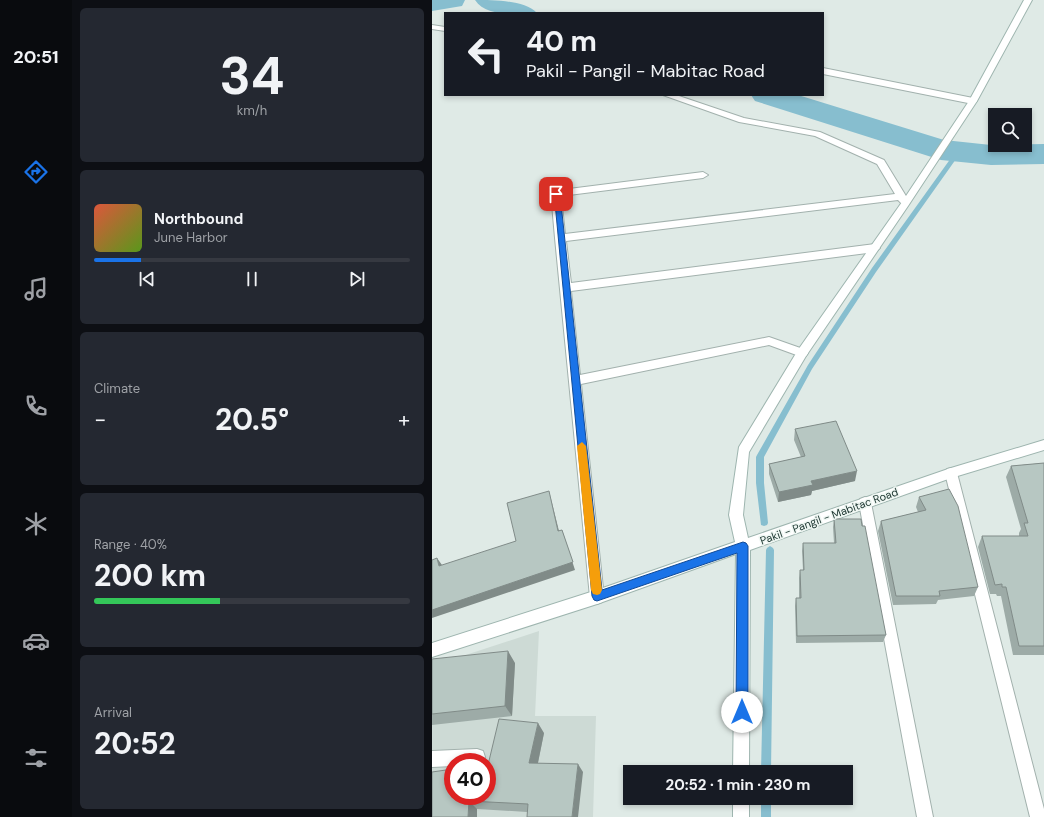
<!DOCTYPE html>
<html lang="en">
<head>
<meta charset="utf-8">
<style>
  body { margin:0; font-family:"DM Sans",sans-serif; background:#242831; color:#f1f3f6; height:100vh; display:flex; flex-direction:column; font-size:15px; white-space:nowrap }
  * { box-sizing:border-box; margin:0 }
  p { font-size:13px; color:#9ea1a6 }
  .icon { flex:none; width:22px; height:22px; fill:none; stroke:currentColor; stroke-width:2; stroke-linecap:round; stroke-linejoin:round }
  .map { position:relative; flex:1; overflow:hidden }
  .details { display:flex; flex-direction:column; gap:8px; padding:8px; background:#0d0f14; width:360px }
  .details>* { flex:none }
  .hud { position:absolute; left:12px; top:12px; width:380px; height:84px; border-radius:0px; box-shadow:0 2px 6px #0003; background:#171b24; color:#f1f3f6; overflow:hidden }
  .tools { position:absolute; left:556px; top:108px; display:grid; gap:8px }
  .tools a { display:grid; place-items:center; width:44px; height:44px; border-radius:0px; background:#171b24; box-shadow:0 2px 6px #0003; font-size:20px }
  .speed { position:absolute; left:12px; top:753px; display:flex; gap:8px; font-size:20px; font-weight:700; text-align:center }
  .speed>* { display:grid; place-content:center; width:52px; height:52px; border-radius:50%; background:#171b24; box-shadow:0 2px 6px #0003; line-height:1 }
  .speed .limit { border:6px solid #d22; background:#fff; color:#111 }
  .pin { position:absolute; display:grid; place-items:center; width:34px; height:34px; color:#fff; margin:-17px; border-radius:8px; box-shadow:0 2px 6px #0006 }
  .me { position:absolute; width:44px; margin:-22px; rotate:0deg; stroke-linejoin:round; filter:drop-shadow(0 0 3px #0008) }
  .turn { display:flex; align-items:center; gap:14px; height:84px; padding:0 16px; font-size:18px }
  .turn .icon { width:52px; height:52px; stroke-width:2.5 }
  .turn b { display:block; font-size:28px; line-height:34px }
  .big { font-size:30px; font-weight:700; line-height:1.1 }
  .details .widget { flex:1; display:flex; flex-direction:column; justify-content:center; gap:6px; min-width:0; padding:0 14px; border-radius:6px; background:#242831 }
  .details .dial { align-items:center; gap:0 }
  .dial b { font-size:52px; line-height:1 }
  .song { display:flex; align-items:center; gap:12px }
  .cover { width:48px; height:48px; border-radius:6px; background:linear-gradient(135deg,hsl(10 70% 55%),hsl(90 70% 35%)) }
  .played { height:4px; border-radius:2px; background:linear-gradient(90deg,#1a73e8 15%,#363941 15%) }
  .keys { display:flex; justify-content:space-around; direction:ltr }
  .heat { display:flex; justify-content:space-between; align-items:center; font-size:22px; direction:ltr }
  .charge { height:6px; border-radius:3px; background:linear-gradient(90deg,#34c759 40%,#363941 0) }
  .trip { position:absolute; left:191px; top:765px; width:230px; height:40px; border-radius:0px; background:#171b24; box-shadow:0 2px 6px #0003; font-weight:700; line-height:40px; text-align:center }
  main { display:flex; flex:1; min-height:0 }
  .tabs { display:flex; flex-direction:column; width:72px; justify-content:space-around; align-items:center; background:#090b0e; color:#9ea1a6 }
  .tabs .icon { width:28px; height:28px }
  .tabs .selected { color:#1a73e8 }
  .tabs b { font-size:18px; color:#f1f3f6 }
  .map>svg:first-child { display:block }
  .built { fill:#cddad5; fill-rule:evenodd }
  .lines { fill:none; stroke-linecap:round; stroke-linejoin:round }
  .stream { fill:#87becf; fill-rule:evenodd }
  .river { fill:#87becf; fill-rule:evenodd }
  .lane-casing { stroke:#a2b1ad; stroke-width:2 }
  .street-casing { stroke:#a2b1ad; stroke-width:2 }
  .secondary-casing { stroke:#9eb5af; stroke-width:2 }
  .lane { fill:#fff; fill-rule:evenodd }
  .street { fill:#fff; fill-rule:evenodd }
  .secondary { fill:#fff; fill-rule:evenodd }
  .wall { fill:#9daba7 }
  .shaded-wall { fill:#808b88 }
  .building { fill:#b7c7c2; stroke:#808b88 }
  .route { fill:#1a73e8; stroke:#114b97 }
  .slow { fill:#f59e0b }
  .labels { text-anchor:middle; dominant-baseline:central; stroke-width:3; stroke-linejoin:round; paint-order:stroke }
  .street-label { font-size:11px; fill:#203934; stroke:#eff7f3 }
</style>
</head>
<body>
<main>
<nav class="tabs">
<b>20:51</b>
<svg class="icon selected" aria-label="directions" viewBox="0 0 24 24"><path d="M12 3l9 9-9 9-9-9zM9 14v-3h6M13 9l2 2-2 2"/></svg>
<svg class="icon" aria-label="music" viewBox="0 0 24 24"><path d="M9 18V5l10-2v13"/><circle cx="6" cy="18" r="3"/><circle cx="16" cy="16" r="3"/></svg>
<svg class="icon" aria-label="phone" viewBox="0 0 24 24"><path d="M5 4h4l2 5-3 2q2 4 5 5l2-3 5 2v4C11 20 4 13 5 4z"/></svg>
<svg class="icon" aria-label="climate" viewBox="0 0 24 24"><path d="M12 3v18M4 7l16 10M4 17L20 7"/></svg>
<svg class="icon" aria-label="car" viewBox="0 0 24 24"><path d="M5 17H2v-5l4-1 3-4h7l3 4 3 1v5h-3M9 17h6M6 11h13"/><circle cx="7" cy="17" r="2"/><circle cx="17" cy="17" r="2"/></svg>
<svg class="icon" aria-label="filters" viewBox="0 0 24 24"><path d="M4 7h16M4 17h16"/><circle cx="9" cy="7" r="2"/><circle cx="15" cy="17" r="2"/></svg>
</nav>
<section class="details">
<div class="widget dial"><b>34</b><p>km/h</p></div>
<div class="widget">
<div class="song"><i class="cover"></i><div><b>Northbound</b><p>June Harbor</p></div></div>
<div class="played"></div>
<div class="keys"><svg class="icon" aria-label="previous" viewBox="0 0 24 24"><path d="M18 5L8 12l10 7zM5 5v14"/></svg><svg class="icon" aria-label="pause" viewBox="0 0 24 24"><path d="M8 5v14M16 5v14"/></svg><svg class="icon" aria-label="next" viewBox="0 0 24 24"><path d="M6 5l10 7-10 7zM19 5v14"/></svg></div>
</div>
<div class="widget"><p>Climate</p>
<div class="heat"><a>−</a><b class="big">20.5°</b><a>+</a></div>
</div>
<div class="widget"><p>Range · 40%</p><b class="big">200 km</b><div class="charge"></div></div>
<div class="widget"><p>Arrival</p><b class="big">20:52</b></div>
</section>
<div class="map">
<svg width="612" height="817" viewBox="0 0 612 817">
  <rect width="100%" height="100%" fill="#dfeae6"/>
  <path class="built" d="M 107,631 L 103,716 L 164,716 L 161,817 L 0,817 L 0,666 ZM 21,762 L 55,762 L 55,796 L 21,796 Z"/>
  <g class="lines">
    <path class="stream" d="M 526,150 L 529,152 L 444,272 L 380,369 L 332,457 L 332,483 L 336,523 L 335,525 L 332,526 L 329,525 L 324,483 L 324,457 L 325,455 L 376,365 L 440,268 L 524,151 Z
      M 338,546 L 341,548 L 342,550 L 339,772 L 329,772 L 334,550 L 335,548 Z
      M 329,798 L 339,798 L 339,817 L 329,817 Z"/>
    <path class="river" d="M 0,0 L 33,0 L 30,6 L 0,11 Z
      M 43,0 C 62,0 92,0 105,13 C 85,13 55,18 43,0 Z
      M 319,95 L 366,95 L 512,140 L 559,145 L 612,144 L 612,164 L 559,165 L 509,160 L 323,101 Z"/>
    <defs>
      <path id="lane" d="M 45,749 L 51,751 L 53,757 L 51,762 L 21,762 L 21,766 L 0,767 L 0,751 Z"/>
      <path id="street" d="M 0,25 L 13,27 L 13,31 L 0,29 Z
        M 391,68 L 541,98 L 545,101 L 541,104 L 391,74 Z
        M 231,95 L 244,95 L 312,118 L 388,132 L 452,160 L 477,201 L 472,204 L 469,203 L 466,200 L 134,241 L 139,283 L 443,244 L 448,248 L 443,252 L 139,291 L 148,375 L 337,337 L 374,350 L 376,353 L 374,356 L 370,357 L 337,345 L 149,384 L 172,597 L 170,602 L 165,604 L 160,602 L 158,597 L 123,238 L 119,193 L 121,191 L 271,172 L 276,175 L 271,178 L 129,196 L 133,234 L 463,194 L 445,164 L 383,136 L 307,122 Z
        M 519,468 L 523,469 L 525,473 L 612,809 L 612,817 L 598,817 L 513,473 L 515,469 Z
        M 433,497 L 438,499 L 439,503 L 501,817 L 485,817 L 427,503 L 428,499 Z"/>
      <path id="secondary" d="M 592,0 L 600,0 L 545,101 L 476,206 L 374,356 L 317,452 L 311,515 L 316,538 L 519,468 L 612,440 L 612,450 L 519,478 L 318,550 L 317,772 L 301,772 L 304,554 L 165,604 L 0,657 L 0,643 L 165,590 L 303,542 L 297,515 L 307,447 L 366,350 L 470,202 L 537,101 Z
        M 301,798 L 317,798 L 317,817 L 301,817 Z"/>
    </defs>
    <use href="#lane" class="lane-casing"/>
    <use href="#street" class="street-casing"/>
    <use href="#secondary" class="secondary-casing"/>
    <use href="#lane" class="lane"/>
    <use href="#street" class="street"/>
    <use href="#secondary" class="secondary"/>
  </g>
  <path class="wall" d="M 363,429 L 423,481 L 380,491 L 379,495 L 346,502 L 337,474 L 337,464 L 369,457 L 362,440 Z
    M 612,463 L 612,655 L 581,655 L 569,596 L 565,596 L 564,594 L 558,594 L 546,547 L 550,536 L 587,536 L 587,533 L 589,529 L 574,477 L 579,466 Z
    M 487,497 L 546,587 L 542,596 L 506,600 L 504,604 L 461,605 L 446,531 L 449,521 L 486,512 L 484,507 Z
    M 402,519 L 430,526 L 454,635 L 451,642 L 364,643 L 363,606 L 364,598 L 367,598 L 367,578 L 368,570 L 371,570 L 370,551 L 371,543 L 402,543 L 401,527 Z
    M 0,659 L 83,663 L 80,716 L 0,725 Z
    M 112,733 L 106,763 L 151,772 L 95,812 L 45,809 L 45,817 L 0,817 L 56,765 Z"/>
  <path class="shaded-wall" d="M 425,471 L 423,481 L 380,491 L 379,495 L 346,502 L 347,492 L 379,481 Z
    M 117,491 L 129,539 L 126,531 Z
    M 130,530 L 143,570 L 0,618 L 0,610 Z
    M 5,558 L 10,565 L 7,566 Z
    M 76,651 L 83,663 L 80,716 L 73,706 Z
    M 106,723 L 112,733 L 104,772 L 97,763 Z
    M 146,764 L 151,772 L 146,817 L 140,817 Z
    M 37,801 L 45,809 L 45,817 L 36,817 Z"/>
  <path class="building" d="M 404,421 L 425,471 L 379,481 L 381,485 L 347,492 L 337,464 L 373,456 L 363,429 Z
    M 612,463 L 612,646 L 587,646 L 574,587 L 570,587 L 570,584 L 563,585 L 550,536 L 596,536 L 592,523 L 596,523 L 579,466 Z
    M 517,489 L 526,506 L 546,587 L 507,591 L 508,596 L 464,596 L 449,521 L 494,510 L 487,497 Z
    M 117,491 L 126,531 L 130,530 L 141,562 L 0,610 L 0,560 L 5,558 L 7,566 L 84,541 L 75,503 Z
    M 402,519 L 429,519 L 430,526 L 433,526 L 454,635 L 365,636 L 364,598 L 369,598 L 368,570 L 372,570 L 371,543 L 404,543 Z
    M 76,651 L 73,706 L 0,714 L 0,659 Z
    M 67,719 L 106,723 L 97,763 L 146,764 L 140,817 L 95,817 L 96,804 L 37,801 L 36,817 L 0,817 L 0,772 L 21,769 L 21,796 L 55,796 L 55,765 L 56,765 Z"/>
  <path class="route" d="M 122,192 L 128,194 L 170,590 L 311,542 L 314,543 L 316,546 L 316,712 L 314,716 L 310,718 L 306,716 L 304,712 L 305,553 L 165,601 L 162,600 L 160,596 Z"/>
  <path class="slow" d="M 150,442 L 154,446 L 170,590 L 168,594 L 165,595 L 161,594 L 159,590 L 145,446 Z"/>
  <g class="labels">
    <g class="street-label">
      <text transform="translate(397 516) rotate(-20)">Pakil - Pangil - Mabitac Road</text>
    </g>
  </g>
</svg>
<div class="tools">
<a><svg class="icon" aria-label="search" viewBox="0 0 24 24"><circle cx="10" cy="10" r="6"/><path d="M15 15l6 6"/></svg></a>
</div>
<div class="speed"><div class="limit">40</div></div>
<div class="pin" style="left:124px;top:194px;background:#d93025"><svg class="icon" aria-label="arrive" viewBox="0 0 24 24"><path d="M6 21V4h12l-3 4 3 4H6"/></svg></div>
<svg class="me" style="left:310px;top:712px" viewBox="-20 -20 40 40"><circle r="19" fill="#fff"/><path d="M0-13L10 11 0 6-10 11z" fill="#1a73e8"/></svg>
<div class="trip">20:52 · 1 min · 230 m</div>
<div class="hud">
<div class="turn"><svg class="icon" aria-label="left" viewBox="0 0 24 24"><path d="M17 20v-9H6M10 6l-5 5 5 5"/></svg><div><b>40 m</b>Pakil - Pangil - Mabitac Road</div></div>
</div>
</div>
</main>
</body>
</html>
